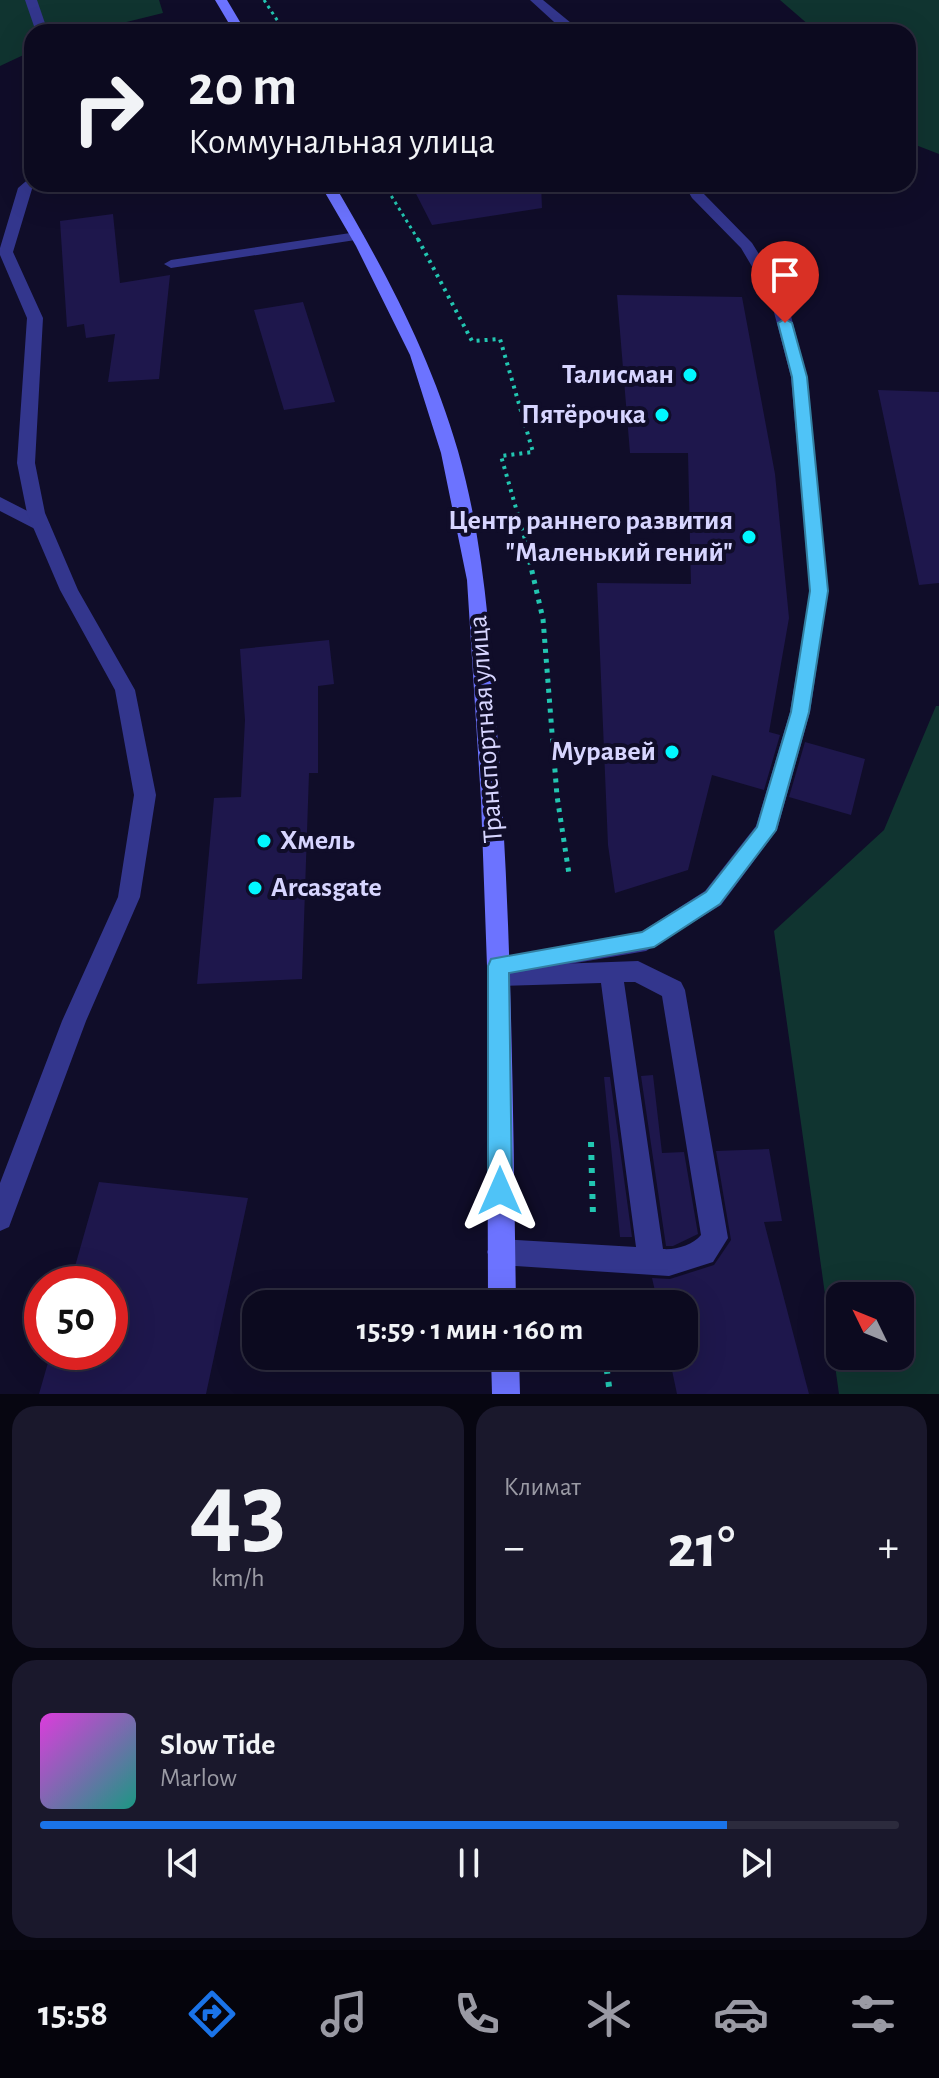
<!DOCTYPE html>
<html lang="ru">
<head>
<meta charset="utf-8">
<style>
  body { margin:0; font-family:"Alegreya Sans",sans-serif; background:#1a182c; color:#f1f3f6; height:100vh; display:flex; flex-direction:column; font-size:30px; white-space:nowrap }
  * { box-sizing:border-box; margin:0 }
  p { font-size:26px; color:#9a9aa4 }
  .icon { flex:none; width:44px; height:44px; fill:none; stroke:currentColor; stroke-width:2; stroke-linecap:round; stroke-linejoin:round }
  .map { position:relative; height:1394px; overflow:hidden }
  .drawer { display:flex; flex-direction:column; gap:12px; padding:12px; background:#070611; flex:1 }
  .drawer>* { flex:none }
  .top-card { position:absolute; left:24px; top:24px; width:892px; height:168px; border-radius:24px; box-shadow:0 8px 32px #0002,0 0 0 2px #2c2b3d; background:#0c0a1f; color:#f1f3f6; overflow:hidden }
  .needle { width:52px; rotate:313deg }
  .buttons { position:absolute; left:826px; top:1282px; display:grid; gap:16px }
  .buttons a { display:grid; place-items:center; width:88px; height:88px; border-radius:16px; background:#0c0a1f; box-shadow:0 8px 32px #0002,0 0 0 2px #2c2b3d; font-size:40px }
  .speed { position:absolute; left:24px; top:1266px; display:flex; gap:16px; font-size:40px; font-weight:700; text-align:center }
  .speed>* { display:grid; place-content:center; width:104px; height:104px; border-radius:50%; background:#0c0a1f; box-shadow:0 8px 32px #0002,0 0 0 2px #2c2b3d; line-height:1 }
  .speed .limit { border:12px solid #d22; background:#fff; color:#111 }
  .pin { position:absolute; display:grid; place-items:center; width:68px; height:68px; color:#fff; margin:-82px -34px; border-radius:50% 50% 50% 0; rotate:-45deg; box-shadow:0 0 8px #0007 }
  .pin .icon { rotate:45deg }
  .me { position:absolute; width:88px; margin:-44px; rotate:0deg; stroke-linejoin:round; filter:drop-shadow(0 0 6px #0008) }
  .turn { display:flex; align-items:center; gap:28px; height:168px; padding:0 32px; font-size:36px }
  .turn .icon { width:104px; height:104px; stroke-width:2.5 }
  .turn b { display:block; font-size:56px; line-height:68px }
  .big { font-size:60px; font-weight:700; line-height:1.1 }
  .drawer .tile { flex:1; display:flex; flex-direction:column; justify-content:center; gap:12px; min-width:0; padding:0 28px; border-radius:24px; background:#1a182c }
  .drawer .dial { align-items:center; gap:0 }
  .dial b { font-size:104px; line-height:1 }
  .song { display:flex; align-items:center; gap:24px }
  .cover { width:96px; height:96px; border-radius:12px; background:linear-gradient(135deg,hsl(300 70% 55%),hsl(170 70% 35%)) }
  .played { height:8px; border-radius:4px; background:linear-gradient(90deg,#1a73e8 80%,#2c2b3d 80%) }
  .keys { display:flex; justify-content:space-around; direction:ltr }
  .heat { display:flex; justify-content:space-between; align-items:center; font-size:44px; direction:ltr }
  .drawer .tiles { flex:1; display:grid; gap:12px; grid-template-columns:1fr 1fr }
  .tile:last-child { grid-column:span 2 }
  .trip { position:absolute; left:242px; top:1290px; width:456px; height:80px; border-radius:24px; background:#0c0a1f; box-shadow:0 8px 32px #0002,0 0 0 2px #2c2b3d; font-weight:700; line-height:80px; text-align:center }
  .dock { display:flex; height:128px; justify-content:space-around; align-items:center; background:#05040c; color:#9a9aa4 }
  .dock .icon { width:56px; height:56px }
  .dock .active { color:#1a73e8 }
  .dock b { font-size:36px; color:#f1f3f6 }
  .map>svg:first-child { display:block }
  .green { fill:#103430; fill-rule:evenodd }
  .building { fill:#1e174c }
  .lines { fill:none; stroke-linecap:round; stroke-linejoin:round }
  .path-far3 { stroke:#22c6b1; stroke-width:3; stroke-dasharray:3 4; stroke-linecap:butt }
  .path-far2 { stroke:#22c6b1; stroke-width:4; stroke-dasharray:3 5; stroke-linecap:butt }
  .path-far1 { stroke:#22c6b1; stroke-width:5; stroke-dasharray:4 6; stroke-linecap:butt }
  .path { stroke:#22c6b1; stroke-width:6; stroke-dasharray:5 8; stroke-linecap:butt }
  .lane { fill:#33368d; fill-rule:evenodd }
  .street { fill:#33368d; fill-rule:evenodd }
  .secondary { fill:#6c73ff; fill-rule:evenodd }
  .route { fill:#4fc3f7; stroke:#337fa1; stroke-width:2 }
  .poi-dot { fill:#01f7ff; stroke:#100d29; stroke-width:3 }
  .labels { text-anchor:middle; dominant-baseline:central; stroke-width:8; stroke-linejoin:round; paint-order:stroke }
  .poi-label { font-size:28px; font-weight:bold; fill:#d7d5ff; stroke:#100d29; text-anchor:end }
  .street-label { font-size:28px; fill:#d7d5ff; stroke:#100d29 }
</style>
</head>
<body>
<div class="map">
<svg width="939" height="1394" viewBox="0 0 939 1394">
  <rect width="100%" height="100%" fill="#100d29"/>
  <path class="green" d="M 0,0 L 159,0 L 163,13 L 86,32 L 32,32 L 32,51 L 0,66 Z
    M 780,0 L 939,0 L 939,154 L 908,142 L 908,32 L 817,32 Z
    M 936,706 L 939,706 L 939,1394 L 839,1394 L 774,931 L 884,830 ZM 840,1296 L 900,1296 L 900,1356 L 840,1356 Z"/>
  <path class="building" d="M 411,184 L 541,184 L 542,208 L 432,225 Z
    M 113,214 L 120,283 L 170,275 L 159,379 L 108,382 L 115,334 L 86,338 L 84,324 L 67,327 L 60,221 Z
    M 617,295 L 742,297 L 775,474 L 789,618 L 769,732 L 780,735 L 764,790 L 712,775 L 688,870 L 615,893 L 608,845 L 597,583 L 691,584 L 688,453 L 630,453 Z
    M 303,302 L 335,402 L 284,410 L 254,310 Z
    M 878,390 L 939,392 L 939,583 L 919,585 Z
    M 329,640 L 334,684 L 318,686 L 318,773 L 309,773 L 302,979 L 197,984 L 214,798 L 241,797 L 245,720 L 240,649 Z
    M 805,742 L 865,759 L 851,815 L 789,797 Z
    M 653,1075 L 662,1153 L 684,1152 L 698,1234 L 673,1246 L 666,1246 L 641,1076 Z
    M 604,1077 L 610,1077 L 632,1237 L 620,1237 Z
    M 769,1149 L 782,1221 L 764,1222 L 809,1394 L 677,1394 L 669,1356 L 684,1356 L 684,1304 L 658,1304 L 652,1278 L 670,1279 L 714,1265 L 731,1240 L 716,1151 Z
    M 99,1182 L 248,1198 L 206,1394 L 39,1394 L 51,1352 L 110,1352 L 110,1284 L 70,1284 Z"/>
  <g class="lines">
    <path class="path-far3" d="M 264,0 L 285,32
      M 384,184 L 419,241"/>
    <path class="path-far2" d="M 418,239 L 472,341 L 500,339 L 533,452 L 501,456 L 526,543"/>
    <path class="path-far1" d="M 525,541 L 543,619 L 557,796 L 569,874"/>
    <path class="path" d="M 591,1142 L 593,1216
      M 605,1356 L 610,1394"/>
    <path class="lane" d="M 357,232 L 364,236 L 362,239 L 171,268 L 164,264 L 171,260 Z
      M 0,497 L 47,521 L 50,525 L 47,529 L 35,529 L 0,511 Z
      M 638,961 L 681,982 L 685,990 L 728,1238 L 713,1262 L 669,1276 L 500,1265 L 491,1261 L 487,1252 L 491,1243 L 500,1239 L 636,1247 L 601,983 L 499,986 L 491,983 L 487,976 L 491,969 L 499,966 ZM 624,982 L 635,982 L 662,996 L 701,1235 C 693,1245 676,1250 663,1249 Z"/>
    <path class="street" d="M 25,0 L 37,0 L 48,32 L 36,32 Z
      M 530,0 L 543,0 L 582,32 L 565,32 Z
      M 32,176 L 32,184 L 36,184 L 32,189 L 13,252 L 43,318 L 35,463 L 45,513 L 78,590 L 135,690 L 156,795 L 140,897 L 86,1021 L 9,1227 L 0,1231 L 0,1183 L 62,1021 L 118,897 L 134,795 L 115,690 L 60,590 L 27,513 L 17,463 L 27,318 L 0,255 L 0,248 L 18,188 Z
      M 684,184 L 698,184 L 703,193 L 752,243 L 786,297 L 807,377 L 828,591 L 810,712 L 777,830 L 721,905 L 646,951 L 499,976 L 491,973 L 487,966 L 491,959 L 641,932 L 705,891 L 756,826 L 790,712 L 810,591 L 791,377 L 770,297 L 741,248 L 692,198 Z"/>
    <path class="secondary" d="M 215,0 L 227,0 L 246,32 L 234,32 Z
      M 320,184 L 334,184 C 385,271 430,354 458,451 C 484,542 490,637 497,731 C 512,922 513,1113 516,1304 L 488,1304 L 487,966 L 481,800 L 467,580 L 441,453 L 410,355 L 356,246 Z
      M 491,1356 L 519,1356 L 520,1394 L 492,1394 Z"/>
  </g>
  <path class="route" d="M 785,319 L 792,323 L 807,377 L 828,591 L 809,712 L 776,830 L 720,904 L 654,947 L 509,973 L 512,1191 L 508,1199 L 500,1203 L 491,1199 L 488,1191 L 488,966 L 491,959 L 642,932 L 706,892 L 757,827 L 791,712 L 810,591 L 792,377 L 778,323 Z"/>
  <g class="poi-dot">
    <circle cx="690" cy="375" r="8"/>
    <circle cx="662" cy="415" r="8"/>
    <circle cx="749" cy="537" r="8"/>
    <circle cx="672" cy="752" r="8"/>
    <circle cx="264" cy="841" r="8"/>
    <circle cx="255" cy="888" r="8"/>
  </g>
  <g class="labels">
    <g class="poi-label">
      <text x="674" y="375">Талисман</text>
      <text x="646" y="415">Пятёрочка</text>
      <text x="733" y="521">Центр раннего развития<tspan x="733" dy="32">"Маленький гений"</tspan></text>
      <text x="656" y="752">Муравей</text>
      <text x="280" y="841" text-anchor="start">Хмель</text>
      <text x="271" y="888" text-anchor="start">Arcasgate</text>
    </g>
    <g class="street-label">
      <text transform="translate(486 729) rotate(-94)">Транспортная улица</text>
    </g>
  </g>
</svg>
<div class="buttons">
<a><svg class="needle" viewBox="-14 -14 28 28"><path d="M0-13l5 13h-10z" fill="#e53935"/><path d="M0 13l5-13h-10z" fill="#9a9aa4"/></svg></a>
</div>
<div class="speed"><div class="limit">50</div></div>
<div class="pin" style="left:785px;top:323px;background:#d93025"><svg class="icon" aria-label="arrive" viewBox="0 0 24 24"><path d="M6 21V4h12l-3 4 3 4H6"/></svg></div>
<svg class="me" style="left:500px;top:1191px" viewBox="-20 -20 40 40"><path d="M0-17L14 15 0 8-14 15z" fill="#4fc3f7" stroke="#fff" stroke-width="4"/></svg>
<div class="trip">15:59 · 1 мин · 160 m</div>
<div class="top-card">
<div class="turn"><svg class="icon" aria-label="right" viewBox="0 0 24 24"><path d="M7 20v-9h11M14 6l5 5-5 5"/></svg><div><b>20 m</b>Коммунальная улица</div></div>
</div>
</div>
<section class="drawer">
<div class="tiles">
<div class="tile dial"><b>43</b><p>km/h</p></div>
<div class="tile"><p>Климат</p>
<div class="heat"><a>−</a><b class="big">21°</b><a>+</a></div>
</div>
<div class="tile">
<div class="song"><i class="cover"></i><div><b>Slow Tide</b><p>Marlow</p></div></div>
<div class="played"></div>
<div class="keys"><svg class="icon" aria-label="previous" viewBox="0 0 24 24"><path d="M18 5L8 12l10 7zM5 5v14"/></svg><svg class="icon" aria-label="pause" viewBox="0 0 24 24"><path d="M8 5v14M16 5v14"/></svg><svg class="icon" aria-label="next" viewBox="0 0 24 24"><path d="M6 5l10 7-10 7zM19 5v14"/></svg></div>
</div>
</div>
</section>
<nav class="dock">
<b>15:58</b>
<svg class="icon active" aria-label="directions" viewBox="0 0 24 24"><path d="M12 3l9 9-9 9-9-9zM9 14v-3h6M13 9l2 2-2 2"/></svg>
<svg class="icon" aria-label="music" viewBox="0 0 24 24"><path d="M9 18V5l10-2v13"/><circle cx="6" cy="18" r="3"/><circle cx="16" cy="16" r="3"/></svg>
<svg class="icon" aria-label="phone" viewBox="0 0 24 24"><path d="M5 4h4l2 5-3 2q2 4 5 5l2-3 5 2v4C11 20 4 13 5 4z"/></svg>
<svg class="icon" aria-label="climate" viewBox="0 0 24 24"><path d="M12 3v18M4 7l16 10M4 17L20 7"/></svg>
<svg class="icon" aria-label="car" viewBox="0 0 24 24"><path d="M5 17H2v-5l4-1 3-4h7l3 4 3 1v5h-3M9 17h6M6 11h13"/><circle cx="7" cy="17" r="2"/><circle cx="17" cy="17" r="2"/></svg>
<svg class="icon" aria-label="filters" viewBox="0 0 24 24"><path d="M4 7h16M4 17h16"/><circle cx="9" cy="7" r="2"/><circle cx="15" cy="17" r="2"/></svg>
</nav>
</body>
</html>
